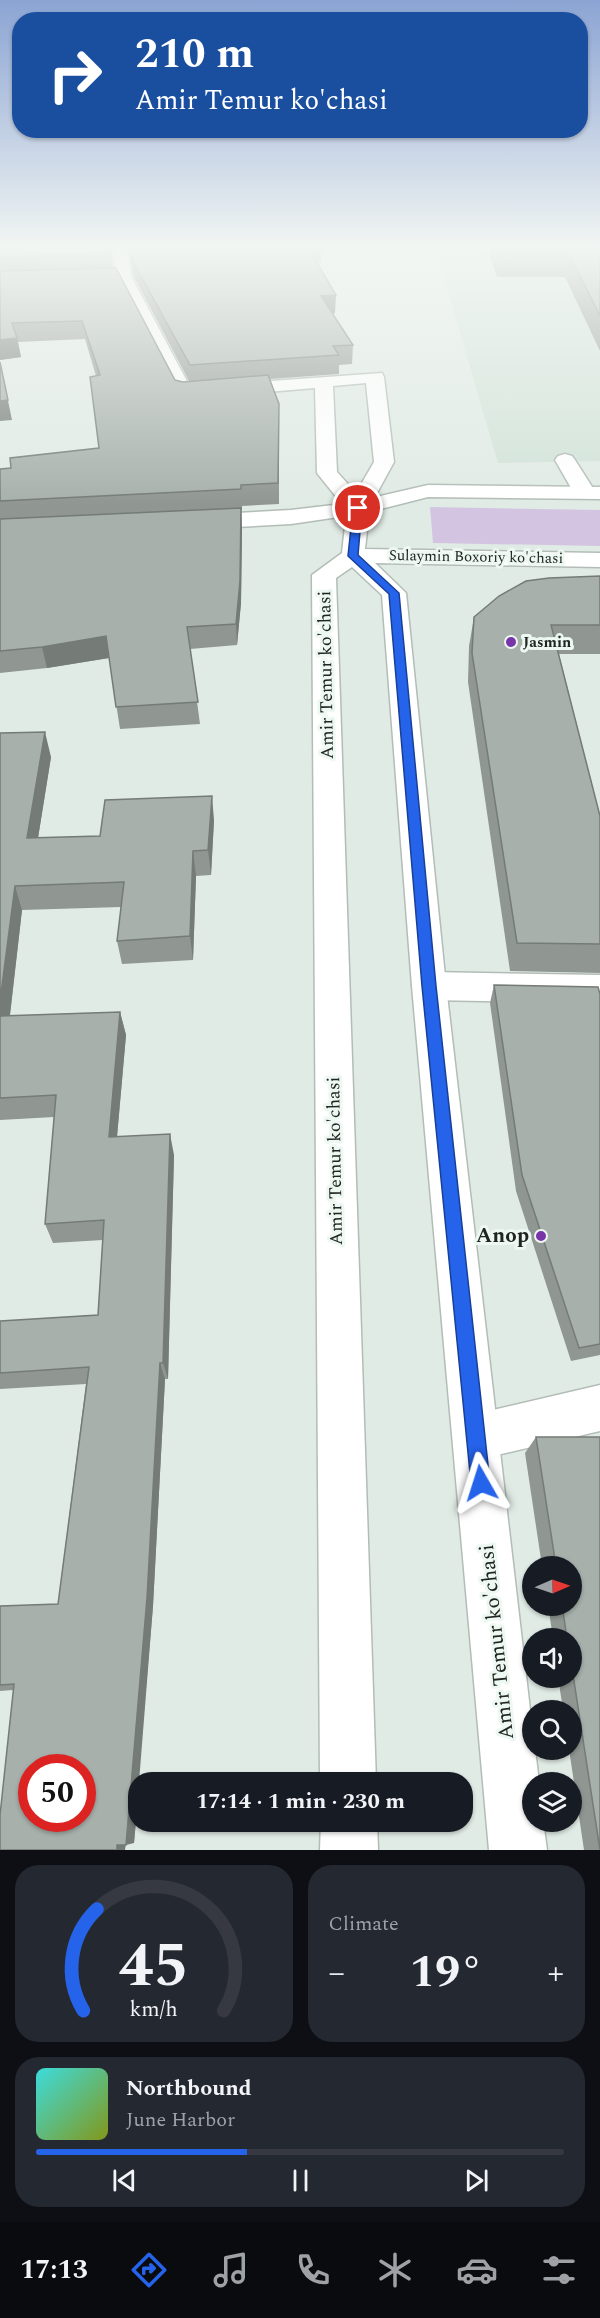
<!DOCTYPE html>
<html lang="en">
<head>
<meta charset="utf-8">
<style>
  body { margin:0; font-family:Spectral,serif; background:#242831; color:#f1f3f6; height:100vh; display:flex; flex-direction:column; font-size:22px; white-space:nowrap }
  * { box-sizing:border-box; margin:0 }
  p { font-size:20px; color:#9ea1a6 }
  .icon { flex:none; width:33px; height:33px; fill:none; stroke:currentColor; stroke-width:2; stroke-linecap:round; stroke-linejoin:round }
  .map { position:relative; height:1850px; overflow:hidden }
  .drawer { display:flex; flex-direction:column; gap:15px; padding:15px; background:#0d0f14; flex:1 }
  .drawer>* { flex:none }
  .banner { position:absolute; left:12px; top:12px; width:576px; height:126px; border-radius:24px; box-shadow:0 2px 4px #0004; background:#1a4fa0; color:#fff; overflow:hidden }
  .needle { width:39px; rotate:88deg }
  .controls { position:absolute; left:522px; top:1556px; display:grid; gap:12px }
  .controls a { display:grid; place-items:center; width:60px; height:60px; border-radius:50%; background:#171b24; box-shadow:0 2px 4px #0004; font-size:30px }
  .speed { position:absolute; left:18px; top:1754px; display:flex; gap:12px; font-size:30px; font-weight:700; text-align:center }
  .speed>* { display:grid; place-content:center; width:78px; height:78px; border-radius:50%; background:#171b24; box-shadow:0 2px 4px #0004; line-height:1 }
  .speed .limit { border:9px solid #d22; background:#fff; color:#111 }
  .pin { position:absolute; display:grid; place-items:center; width:51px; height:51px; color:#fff; margin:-26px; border:3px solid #fff; border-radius:50%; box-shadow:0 2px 6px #0007 }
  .me { position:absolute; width:66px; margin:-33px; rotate:354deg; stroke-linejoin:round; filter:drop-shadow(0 0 4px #0008) }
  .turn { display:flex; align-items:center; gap:21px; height:126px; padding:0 24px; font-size:27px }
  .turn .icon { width:78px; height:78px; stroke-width:2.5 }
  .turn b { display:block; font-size:42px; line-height:51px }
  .big { font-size:45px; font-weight:700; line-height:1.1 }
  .drawer .widget { flex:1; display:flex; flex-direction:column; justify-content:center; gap:9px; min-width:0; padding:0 21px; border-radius:24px; background:#242831 }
  .drawer .dial { align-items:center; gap:0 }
  .dial svg { height:156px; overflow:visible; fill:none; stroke:#363941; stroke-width:7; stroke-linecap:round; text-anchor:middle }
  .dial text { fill:#f1f3f6; stroke:none }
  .song { display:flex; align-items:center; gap:18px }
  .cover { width:72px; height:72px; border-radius:9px; background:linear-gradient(135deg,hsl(180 70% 55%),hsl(70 70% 35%)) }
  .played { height:6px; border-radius:3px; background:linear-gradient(90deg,#2563eb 40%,#363941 40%) }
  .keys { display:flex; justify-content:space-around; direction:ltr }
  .heat { display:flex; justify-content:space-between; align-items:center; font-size:33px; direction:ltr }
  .drawer .tiles { flex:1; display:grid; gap:15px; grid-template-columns:1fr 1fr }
  .widget:last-child { grid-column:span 2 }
  .trip { position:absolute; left:128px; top:1772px; width:345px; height:60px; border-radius:24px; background:#171b24; box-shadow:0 2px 4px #0004; font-weight:700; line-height:60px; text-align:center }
  .tab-bar { display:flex; height:96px; justify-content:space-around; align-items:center; background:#090b0e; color:#9ea1a6 }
  .tab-bar .icon { width:42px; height:42px }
  .tab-bar .on { color:#2563eb }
  .tab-bar b { font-size:27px; color:#f1f3f6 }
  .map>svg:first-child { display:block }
  .built { fill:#d2e3d8 }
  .green { fill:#d3c5e1 }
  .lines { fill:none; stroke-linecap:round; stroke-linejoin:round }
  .minor-casing { stroke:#b3bdb7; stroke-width:3 }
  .major-casing { stroke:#b3bdb7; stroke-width:3 }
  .minor { fill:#fff; fill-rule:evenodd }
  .major { fill:#fff; fill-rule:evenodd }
  .wall { fill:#909792 }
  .shaded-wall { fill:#757b77 }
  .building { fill:#a7b0aa; stroke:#757b77; stroke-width:1.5; fill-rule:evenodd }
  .route { fill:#2563eb; stroke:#184099; stroke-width:1.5 }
  .poi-dot { fill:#7735a9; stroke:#eef8f2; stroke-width:2 }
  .labels { text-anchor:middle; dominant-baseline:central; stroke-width:6; stroke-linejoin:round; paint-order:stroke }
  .far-street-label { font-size:15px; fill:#212522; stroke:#eef8f2 }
  .far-poi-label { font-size:15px; font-weight:bold; fill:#212522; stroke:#eef8f2; text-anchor:start }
  .street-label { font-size:18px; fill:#212522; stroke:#eef8f2 }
  .near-poi-label { font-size:21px; font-weight:bold; fill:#212522; stroke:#eef8f2; text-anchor:end }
  .near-street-label { font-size:21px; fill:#212522; stroke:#eef8f2 }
</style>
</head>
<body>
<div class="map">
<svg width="600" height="1850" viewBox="0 0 600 1850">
  <rect width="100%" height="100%" fill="#e1ebe5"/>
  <path class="built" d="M 433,246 L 600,246 L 600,461 L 498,463 L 439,260 Z"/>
  <path class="green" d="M 430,507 L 600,510 L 600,546 L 433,543 Z"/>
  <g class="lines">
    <defs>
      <path id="minor" d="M 113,246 L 127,246 L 132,278 L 190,387 L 382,373 L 384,377 L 394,462 L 366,513 L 291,524 L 198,529 L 190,527 L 187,522 L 190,517 L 198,515 L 291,510 L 342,504 L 317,473 L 315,388 L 184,399 L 177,397 L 119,283 L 0,287 L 0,277 L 116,274 ZM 366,383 L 374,462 L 356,493 L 337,472 L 333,386 Z
        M 477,246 L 492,246 L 493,248 L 485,253 L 480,251 Z
        M 565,454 L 572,456 L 575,460 L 596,493 L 593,498 L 577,498 L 574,493 L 555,460 L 558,456 Z
        M 429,972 L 600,975 L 600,1003 L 429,1000 L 417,996 L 412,986 L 417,976 Z
        M 600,1385 L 600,1431 L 476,1460 L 460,1453 L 453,1437 L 460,1421 L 476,1414 Z"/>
      <path id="major" d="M 428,485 L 600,487 L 600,499 L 428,497 L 369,512 L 365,549 L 600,553 L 600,567 L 375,563 L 406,593 L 446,986 L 532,1727 L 532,1749 L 535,1749 L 539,1782 L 532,1782 L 532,1821 L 543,1821 L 547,1850 L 489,1850 L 412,986 L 382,595 L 352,567 L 336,578 L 376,1782 L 320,1782 L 312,575 L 342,553 L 347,508 L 350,503 Z
        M 321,1821 L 377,1821 L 378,1850 L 320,1850 Z"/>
    </defs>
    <use href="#minor" class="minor-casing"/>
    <use href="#major" class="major-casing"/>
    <use href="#minor" class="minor"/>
    <use href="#major" class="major"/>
  </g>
  <path class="wall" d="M 0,246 L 111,246 L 113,268 L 175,380 L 183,382 L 189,381 L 134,277 L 128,246 L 325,246 L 325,251 L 321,251 L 321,262 L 316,262 L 335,313 L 332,314 L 353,345 L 352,364 L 339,365 L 339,374 L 270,379 L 279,404 L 279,504 L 242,506 L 242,510 L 241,510 L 242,529 L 241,603 L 237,645 L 190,649 L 200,724 L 120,729 L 109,658 L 47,668 L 0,673 L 0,469 L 11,468 L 99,448 L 96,376 L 85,339 L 18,342 L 21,357 L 0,360 Z
    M 489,246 L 600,246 L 600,351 L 565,277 L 497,277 L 489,253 Z
    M 600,576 L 600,654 L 559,654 L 600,816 L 600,973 L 510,971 L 468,682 L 469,646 L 474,617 Z
    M 0,733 L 51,757 L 38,838 L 100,836 L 214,820 L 211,875 L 196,876 L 193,960 L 122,964 L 117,941 L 121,907 L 22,910 L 10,1016 L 120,1012 L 126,1035 L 117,1137 L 174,1155 L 168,1379 L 165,1379 L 153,1606 L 138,1782 L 138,1798 L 134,1843 L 13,1690 L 0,1691 L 0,1606 L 58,1604 L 86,1384 L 0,1389 L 0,1321 L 98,1315 L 103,1240 L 53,1243 L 45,1224 L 54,1117 L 0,1120 Z
    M 494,985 L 600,994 L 600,1355 L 571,1361 L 516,1191 L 490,1003 Z
    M 536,1437 L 600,1437 L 600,1850 L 584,1850 L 569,1749 L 572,1749 L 572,1710 L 563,1710 L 558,1677 L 572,1677 L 572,1638 L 553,1638 L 548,1605 L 572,1605 L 572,1566 L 542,1566 L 525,1453 Z"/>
  <path class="shaded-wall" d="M 336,295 L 335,313 L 321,315 L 321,296 Z
    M 17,338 L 21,357 L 0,360 L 0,340 Z
    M 0,362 L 12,420 L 0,421 Z
    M 241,508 L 242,529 L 241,603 L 237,645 L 236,624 Z
    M 106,636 L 109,658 L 47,668 L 42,647 Z
    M 45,732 L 51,757 L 34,863 L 27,838 Z
    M 212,796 L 214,820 L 211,875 L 208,850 Z
    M 193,851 L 196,876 L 193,960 L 190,936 Z
    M 15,886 L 22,910 L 7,1039 L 0,1021 L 0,1001 Z
    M 120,1012 L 126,1035 L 115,1159 L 109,1137 Z
    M 170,1134 L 174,1155 L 168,1379 L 163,1363 Z
    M 160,1363 L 165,1379 L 153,1606 L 139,1782 L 138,1782 L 138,1798 L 134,1843 L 126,1845 Z
    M 126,1843 L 125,1850 L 117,1850 L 117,1845 Z"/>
  <path class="building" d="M 0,246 L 111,246 L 111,254 L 0,257 Z
    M 129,246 L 307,246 L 336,295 L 321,296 L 353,345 L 333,346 L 339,355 L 190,365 L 132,260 Z
    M 497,246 L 600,246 L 600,316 L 569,254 L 500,254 Z
    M 116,268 L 175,380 L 183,382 L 268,375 L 279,404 L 278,483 L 241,485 L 241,489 L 0,501 L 0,469 L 11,468 L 10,458 L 99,448 L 90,377 L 100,375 L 82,321 L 12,323 L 17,338 L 0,340 L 0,271 Z
    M 0,362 L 8,400 L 0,401 Z
    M 241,508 L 240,581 L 236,624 L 187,627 L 198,702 L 116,707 L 106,636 L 42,647 L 0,651 L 0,519 Z
    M 600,576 L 600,625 L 551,625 L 600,816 L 600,944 L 517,943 L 472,653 L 474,617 L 499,596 L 526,581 L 549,578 Z
    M 45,732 L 27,838 L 100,836 L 105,800 L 212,796 L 208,850 L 193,851 L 190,936 L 117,941 L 124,882 L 15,886 L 0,1001 L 0,733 Z
    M 494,985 L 598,987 L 600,994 L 600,1344 L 579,1348 L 522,1175 Z
    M 120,1012 L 109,1137 L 170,1134 L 163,1363 L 160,1363 L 147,1598 L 126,1845 L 117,1845 L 117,1850 L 0,1850 L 0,1815 L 14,1684 L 0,1685 L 0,1606 L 58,1604 L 89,1367 L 0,1373 L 0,1321 L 98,1315 L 104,1220 L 45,1224 L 56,1095 L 0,1098 L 0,1016 ZM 32,1767 L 82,1767 L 82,1818 L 32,1818 Z
    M 536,1437 L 600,1437 L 600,1850 L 572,1668 L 572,1638 L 567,1638 L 562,1605 L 572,1605 L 572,1566 L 556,1566 Z"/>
  <linearGradient id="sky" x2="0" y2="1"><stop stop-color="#8ba4d3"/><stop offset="0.49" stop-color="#f2f6f3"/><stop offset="1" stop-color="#f2f6f3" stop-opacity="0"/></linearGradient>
  <rect width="600" height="505" fill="url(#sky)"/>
  <path class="route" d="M 358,506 L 362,508 L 358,555 L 399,593 L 436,986 L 490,1483 L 488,1490 L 481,1493 L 474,1490 L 471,1483 L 422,986 L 389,594 L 348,556 L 353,508 Z"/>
  <g class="poi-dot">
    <circle cx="511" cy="642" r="6"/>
    <circle cx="541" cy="1236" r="6"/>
  </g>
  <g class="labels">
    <g class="far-street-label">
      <text transform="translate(476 557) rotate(1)">Sulaymin Boxoriy ko'chasi</text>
    </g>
    <g class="far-poi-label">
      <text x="523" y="642">Jasmin</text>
    </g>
    <g class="street-label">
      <text transform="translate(326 675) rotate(-91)">Amir Temur ko'chasi</text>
      <text transform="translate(335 1161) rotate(-91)">Amir Temur ko'chasi</text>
    </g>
    <g class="near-poi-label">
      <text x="529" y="1236">Anop</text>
    </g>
    <g class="near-street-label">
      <text transform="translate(497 1642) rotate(-96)">Amir Temur ko'chasi</text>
    </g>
  </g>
</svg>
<div class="controls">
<a><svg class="needle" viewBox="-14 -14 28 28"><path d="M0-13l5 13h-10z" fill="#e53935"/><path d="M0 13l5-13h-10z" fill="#9ea1a6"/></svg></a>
<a><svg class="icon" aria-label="sound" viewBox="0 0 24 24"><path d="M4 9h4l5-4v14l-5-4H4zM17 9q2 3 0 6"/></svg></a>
<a><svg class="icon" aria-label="search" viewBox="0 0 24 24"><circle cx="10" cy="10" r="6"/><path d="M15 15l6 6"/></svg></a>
<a><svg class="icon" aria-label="layers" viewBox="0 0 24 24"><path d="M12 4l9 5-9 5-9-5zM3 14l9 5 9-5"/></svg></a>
</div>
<div class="speed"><div class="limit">50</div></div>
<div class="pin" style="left:358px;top:508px;background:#d93025"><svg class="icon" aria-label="arrive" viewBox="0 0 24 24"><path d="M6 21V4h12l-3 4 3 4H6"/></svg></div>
<svg class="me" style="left:481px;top:1483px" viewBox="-20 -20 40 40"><path d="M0-17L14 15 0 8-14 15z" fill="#2563eb" stroke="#fff" stroke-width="4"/></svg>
<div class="trip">17:14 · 1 min · 230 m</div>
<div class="banner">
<div class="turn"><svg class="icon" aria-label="right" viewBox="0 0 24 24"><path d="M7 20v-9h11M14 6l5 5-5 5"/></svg><div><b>210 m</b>Amir Temur ko'chasi</div></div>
</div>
</div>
<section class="drawer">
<div class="tiles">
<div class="widget dial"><svg viewBox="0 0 100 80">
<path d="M14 69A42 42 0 1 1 86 69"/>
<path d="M14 69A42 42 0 0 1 21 17" stroke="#2563eb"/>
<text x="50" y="56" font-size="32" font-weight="700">45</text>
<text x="50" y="72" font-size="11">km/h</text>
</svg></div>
<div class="widget"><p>Climate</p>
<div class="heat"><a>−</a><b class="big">19°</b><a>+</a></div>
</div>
<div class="widget">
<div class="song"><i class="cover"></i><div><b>Northbound</b><p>June Harbor</p></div></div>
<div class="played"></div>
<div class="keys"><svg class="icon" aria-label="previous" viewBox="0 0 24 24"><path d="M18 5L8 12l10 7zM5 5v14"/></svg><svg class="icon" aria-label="pause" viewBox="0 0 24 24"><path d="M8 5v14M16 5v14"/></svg><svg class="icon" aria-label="next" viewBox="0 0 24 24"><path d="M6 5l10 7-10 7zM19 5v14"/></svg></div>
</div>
</div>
</section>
<nav class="tab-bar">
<b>17:13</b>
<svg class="icon on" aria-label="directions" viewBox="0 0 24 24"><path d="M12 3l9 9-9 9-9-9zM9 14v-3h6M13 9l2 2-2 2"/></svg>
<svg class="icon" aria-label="music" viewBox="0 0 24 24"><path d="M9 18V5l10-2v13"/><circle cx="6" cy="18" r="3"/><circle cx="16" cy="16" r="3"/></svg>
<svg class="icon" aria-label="phone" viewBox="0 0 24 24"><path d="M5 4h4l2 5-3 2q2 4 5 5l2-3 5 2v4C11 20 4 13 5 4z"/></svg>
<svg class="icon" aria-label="climate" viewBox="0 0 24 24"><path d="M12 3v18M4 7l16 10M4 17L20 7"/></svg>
<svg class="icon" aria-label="car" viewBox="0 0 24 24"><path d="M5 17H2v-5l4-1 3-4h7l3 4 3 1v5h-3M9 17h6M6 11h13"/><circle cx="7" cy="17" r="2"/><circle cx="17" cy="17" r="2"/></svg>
<svg class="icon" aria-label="filters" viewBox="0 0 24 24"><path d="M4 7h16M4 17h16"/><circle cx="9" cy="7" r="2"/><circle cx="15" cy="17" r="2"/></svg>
</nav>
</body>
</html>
